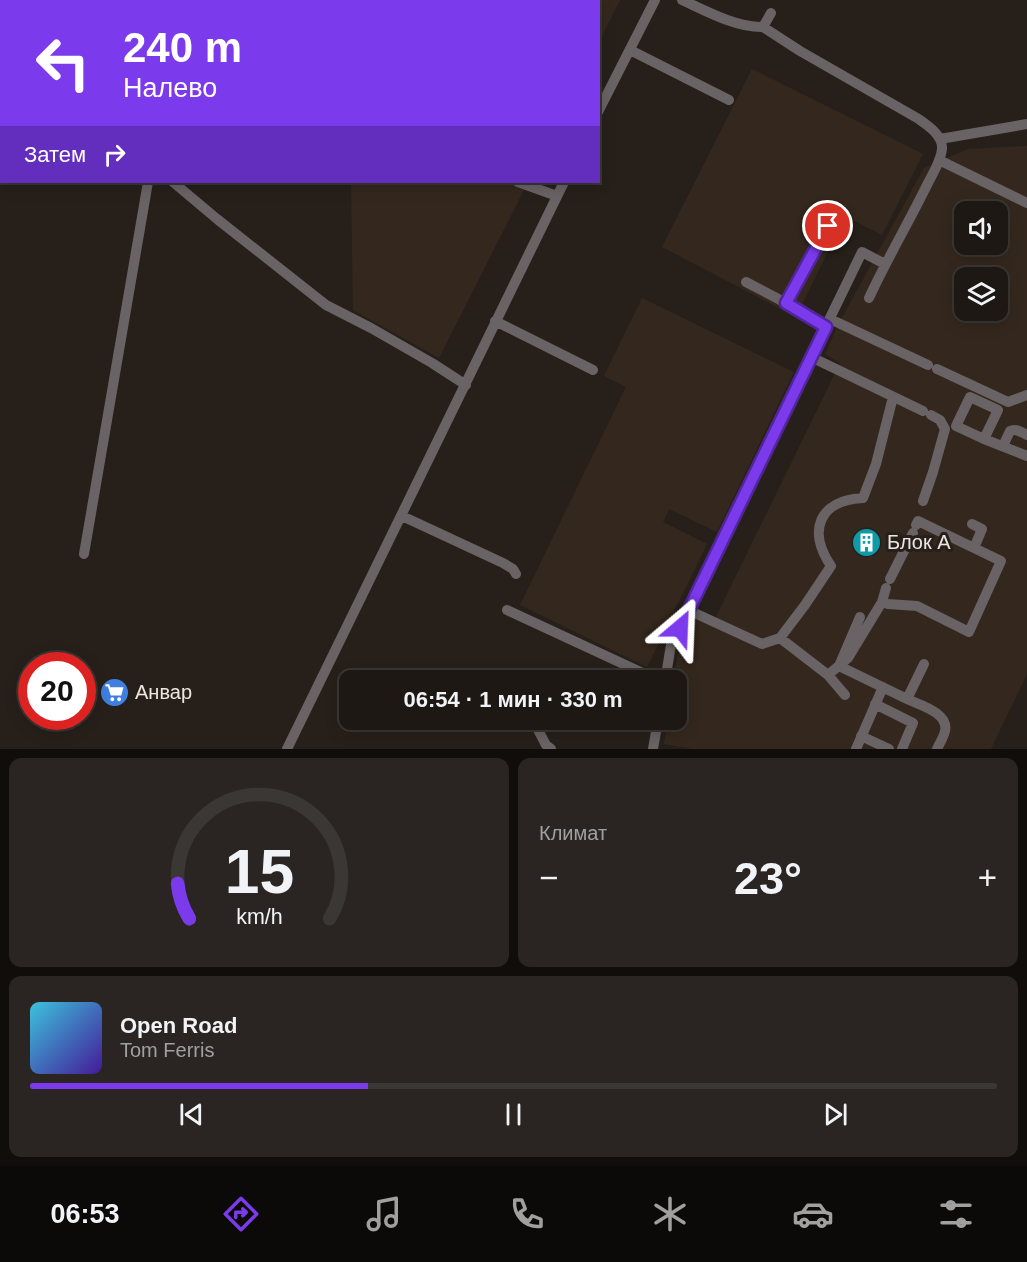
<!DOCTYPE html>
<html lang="ru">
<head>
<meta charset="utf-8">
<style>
  body { margin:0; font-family:Helvetica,sans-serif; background:#2a2522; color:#f1f3f6; height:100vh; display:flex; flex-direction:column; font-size:22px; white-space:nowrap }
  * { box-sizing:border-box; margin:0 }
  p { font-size:20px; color:#a0a0a0 }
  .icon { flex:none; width:33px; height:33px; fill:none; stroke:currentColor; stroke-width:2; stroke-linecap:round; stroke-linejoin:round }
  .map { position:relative; height:749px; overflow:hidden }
  .side { display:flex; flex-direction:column; gap:9px; padding:9px; background:#100d0b; flex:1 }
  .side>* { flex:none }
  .guide { position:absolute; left:0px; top:0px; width:600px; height:183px; box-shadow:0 3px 15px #0003,0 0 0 2px #3b3734; background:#7c3aed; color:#fff; overflow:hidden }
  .buttons { position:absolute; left:954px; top:201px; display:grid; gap:12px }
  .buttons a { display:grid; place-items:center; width:54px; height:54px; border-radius:12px; background:#1d1814; box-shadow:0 3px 15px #0003,0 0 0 2px #3b3734; font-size:30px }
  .speed { position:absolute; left:18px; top:652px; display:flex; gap:12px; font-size:30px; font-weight:700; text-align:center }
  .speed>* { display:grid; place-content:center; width:78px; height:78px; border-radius:50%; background:#1d1814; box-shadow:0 3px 15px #0003,0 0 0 2px #3b3734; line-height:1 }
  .speed .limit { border:9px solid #d22; background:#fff; color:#111 }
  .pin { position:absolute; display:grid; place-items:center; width:51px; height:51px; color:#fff; margin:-26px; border:3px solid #fff; border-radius:50%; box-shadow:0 2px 6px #0007 }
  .me { position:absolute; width:66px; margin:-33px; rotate:26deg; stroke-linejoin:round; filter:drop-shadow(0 0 4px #0008) }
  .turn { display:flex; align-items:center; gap:21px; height:126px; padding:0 24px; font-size:27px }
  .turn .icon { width:78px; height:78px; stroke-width:2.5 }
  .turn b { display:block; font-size:42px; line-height:51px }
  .then { display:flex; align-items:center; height:57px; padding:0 24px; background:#0003; gap:12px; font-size:22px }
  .big { font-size:45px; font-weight:700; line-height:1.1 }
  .side .card { flex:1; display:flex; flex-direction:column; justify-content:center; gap:9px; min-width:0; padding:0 21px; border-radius:12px; background:#2a2522 }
  .side .dial { align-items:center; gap:0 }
  .dial svg { height:156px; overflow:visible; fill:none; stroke:#3b3734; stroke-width:7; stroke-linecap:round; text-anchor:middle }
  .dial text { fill:#f1f3f6; stroke:none }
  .song { display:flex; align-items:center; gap:18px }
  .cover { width:72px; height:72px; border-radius:9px; background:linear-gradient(135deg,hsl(190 70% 55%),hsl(260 70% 35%)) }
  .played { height:6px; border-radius:3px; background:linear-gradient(90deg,#7c3aed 35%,#3b3734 35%) }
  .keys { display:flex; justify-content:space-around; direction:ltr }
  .heat { display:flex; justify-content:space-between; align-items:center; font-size:33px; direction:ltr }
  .side .tiles { flex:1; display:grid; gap:9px; grid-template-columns:1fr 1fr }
  .card:last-child { grid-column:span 2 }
  .trip { position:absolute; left:339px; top:670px; width:348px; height:60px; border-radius:12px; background:#1d1814; box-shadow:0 3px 15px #0003,0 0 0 2px #3b3734; font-weight:700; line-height:60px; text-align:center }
  .tabs { display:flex; height:96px; justify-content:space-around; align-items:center; background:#0c0a08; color:#a0a0a0 }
  .tabs .icon { width:42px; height:42px }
  .tabs .selected { color:#7c3aed }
  .tabs b { font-size:27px; color:#f1f3f6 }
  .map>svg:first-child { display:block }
  .built { fill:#34281e; fill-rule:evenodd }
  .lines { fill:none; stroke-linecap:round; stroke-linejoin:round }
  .minor { stroke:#696365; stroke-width:10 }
  .route-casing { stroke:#51269a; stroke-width:15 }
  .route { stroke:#7c3aed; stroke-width:10 }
  .labels { text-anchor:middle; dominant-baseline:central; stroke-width:6; stroke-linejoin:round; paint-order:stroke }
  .poi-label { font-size:20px; fill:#ebe6e2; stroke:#27201a; text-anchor:start }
</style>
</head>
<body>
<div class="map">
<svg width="1027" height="749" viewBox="0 0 1027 749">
  <rect width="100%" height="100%" fill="#27201a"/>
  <path class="built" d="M 348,0 L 620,0 L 599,42 L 598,2 L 348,2 Z
    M 752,69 L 923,154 L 882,235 L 845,216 L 796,317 L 662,247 Z
    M 1027,146 L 1027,674 L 991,749 L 693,749 L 664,744 L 668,720 L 676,720 L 676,681 L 673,681 L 678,654 L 696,618 L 712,625 L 840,363 L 825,354 L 839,323 L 924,168 L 968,149 ZM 964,212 L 998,212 L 998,244 L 964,244 ZM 964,278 L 998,278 L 998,310 L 964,310 Z
    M 351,182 L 528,182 L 439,358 L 353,310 Z
    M 642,298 L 794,372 L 717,532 L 669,509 L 663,522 L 707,544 L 647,667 L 520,605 L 626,387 L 604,376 Z"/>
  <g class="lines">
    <path class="minor" d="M 682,0 C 706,11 737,28 763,27 L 771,13
      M 181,2 L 181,0
      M 763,27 L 800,51 L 917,118 C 927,125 943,135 942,149 C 941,161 933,173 928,183 C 909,222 887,259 869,298
      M 630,50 L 729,100
      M 598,112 L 655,0
      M 940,139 L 1027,124
      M 939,160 L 1027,203
      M 173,182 L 217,219 L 326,305 L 371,328 L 432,363 L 466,385
      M 518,182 L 557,196
      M 746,282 L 786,303 L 826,327
      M 786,303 L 828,227 L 829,223 L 824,219
      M 830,319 L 928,365
      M 495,321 L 593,370
      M 811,357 L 923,411
      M 937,369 L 1008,402 L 1027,395
      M 970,397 L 998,410 L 984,439 L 956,426 Z
      M 984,439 L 1027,456
      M 1003,446 L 1010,431 C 1016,428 1021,432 1027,435
      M 923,501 L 933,472 L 945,429 L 940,420 L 931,415
      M 402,516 L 503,563 L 513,569 L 516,574
      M 972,524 L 982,529 L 974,548
      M 84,554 L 148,182
      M 890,579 L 913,533
      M 882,602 L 888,604 L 917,606 L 969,632 L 1001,561 L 918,521 L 916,525
      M 507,610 L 660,681
      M 688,610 L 762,644 L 780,638 L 805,605 L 831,566 C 807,531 819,500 863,498 L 876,464 L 893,397
      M 860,617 L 839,666 L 907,699 L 924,664
      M 780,638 L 828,675 L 848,658 L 882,602 L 886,588
      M 828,675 L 845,695
      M 665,681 L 671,645 L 862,252 L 885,264
      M 907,699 C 920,705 949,713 945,731 C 944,737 939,744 937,749
      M 875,704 L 913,723 L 902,749
      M 533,720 L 546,745 L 551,749
      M 861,736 L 889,749
      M 287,749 C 380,560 471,370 564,182
      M 653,749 L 658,720
      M 856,749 L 883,687"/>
  </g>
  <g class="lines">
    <defs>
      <path id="route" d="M 680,628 L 826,327 L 786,303 L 828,226"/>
    </defs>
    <use href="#route" class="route-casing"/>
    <use href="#route" class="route"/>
  </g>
  <defs>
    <symbol id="building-disc" viewBox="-11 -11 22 22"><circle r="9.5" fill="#0f9aa8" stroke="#27201a"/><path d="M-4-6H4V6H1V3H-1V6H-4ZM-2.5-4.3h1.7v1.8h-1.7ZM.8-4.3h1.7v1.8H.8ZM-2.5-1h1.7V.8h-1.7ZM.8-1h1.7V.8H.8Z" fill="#fff"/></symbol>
    <symbol id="supermarket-disc" viewBox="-11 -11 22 22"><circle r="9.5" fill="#3f7fe0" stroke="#27201a"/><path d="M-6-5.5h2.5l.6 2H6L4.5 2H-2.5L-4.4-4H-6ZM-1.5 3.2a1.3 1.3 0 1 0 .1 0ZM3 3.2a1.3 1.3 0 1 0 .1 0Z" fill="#fff"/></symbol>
  </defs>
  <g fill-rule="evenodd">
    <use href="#building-disc" x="850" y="526" width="33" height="33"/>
    <use href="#supermarket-disc" x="98" y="676" width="33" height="33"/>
  </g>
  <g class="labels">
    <g class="poi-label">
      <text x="887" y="542">Блок А</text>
      <text x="135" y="692">Анвар</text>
    </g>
  </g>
</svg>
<div class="buttons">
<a><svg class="icon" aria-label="sound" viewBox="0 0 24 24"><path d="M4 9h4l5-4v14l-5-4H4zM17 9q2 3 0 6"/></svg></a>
<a><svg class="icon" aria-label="layers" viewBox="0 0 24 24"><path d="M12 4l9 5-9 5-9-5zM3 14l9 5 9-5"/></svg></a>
</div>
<div class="speed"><div class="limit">20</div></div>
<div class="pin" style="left:828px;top:226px;background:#d93025"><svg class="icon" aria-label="arrive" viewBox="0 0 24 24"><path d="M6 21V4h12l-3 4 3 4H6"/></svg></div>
<svg class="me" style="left:680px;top:628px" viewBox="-20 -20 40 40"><path d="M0-17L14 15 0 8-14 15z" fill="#7c3aed" stroke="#fff" stroke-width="4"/></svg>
<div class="trip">06:54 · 1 мин · 330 m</div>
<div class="guide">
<div class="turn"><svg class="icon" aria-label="left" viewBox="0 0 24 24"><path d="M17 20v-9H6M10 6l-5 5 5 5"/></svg><div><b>240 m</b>Налево</div></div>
<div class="then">Затем<svg class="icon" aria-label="right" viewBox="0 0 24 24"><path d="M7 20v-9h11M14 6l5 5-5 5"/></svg></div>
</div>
</div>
<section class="side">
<div class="tiles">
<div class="card dial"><svg viewBox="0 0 100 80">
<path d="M14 69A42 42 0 1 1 86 69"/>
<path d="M14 69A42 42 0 0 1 8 51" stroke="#7c3aed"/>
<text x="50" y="56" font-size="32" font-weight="700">15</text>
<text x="50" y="72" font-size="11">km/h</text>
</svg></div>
<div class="card"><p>Климат</p>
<div class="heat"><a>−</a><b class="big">23°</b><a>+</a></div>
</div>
<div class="card">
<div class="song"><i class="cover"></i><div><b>Open Road</b><p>Tom Ferris</p></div></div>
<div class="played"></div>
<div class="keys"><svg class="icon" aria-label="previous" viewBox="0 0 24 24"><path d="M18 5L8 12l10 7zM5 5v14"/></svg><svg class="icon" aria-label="pause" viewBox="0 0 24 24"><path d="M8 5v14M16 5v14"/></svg><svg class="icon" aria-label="next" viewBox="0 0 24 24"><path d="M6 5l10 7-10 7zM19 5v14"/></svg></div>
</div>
</div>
</section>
<nav class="tabs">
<b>06:53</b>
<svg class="icon selected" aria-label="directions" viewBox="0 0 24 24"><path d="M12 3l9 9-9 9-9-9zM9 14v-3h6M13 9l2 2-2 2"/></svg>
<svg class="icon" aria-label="music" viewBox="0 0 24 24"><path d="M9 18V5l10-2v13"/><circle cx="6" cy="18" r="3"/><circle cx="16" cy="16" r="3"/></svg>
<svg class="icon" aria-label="phone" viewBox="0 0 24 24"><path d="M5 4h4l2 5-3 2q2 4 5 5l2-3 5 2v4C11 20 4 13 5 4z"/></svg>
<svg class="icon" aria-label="climate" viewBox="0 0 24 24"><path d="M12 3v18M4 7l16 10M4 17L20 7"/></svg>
<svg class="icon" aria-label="car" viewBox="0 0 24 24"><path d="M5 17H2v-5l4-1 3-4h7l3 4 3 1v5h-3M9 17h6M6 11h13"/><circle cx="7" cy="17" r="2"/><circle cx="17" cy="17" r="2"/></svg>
<svg class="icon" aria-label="filters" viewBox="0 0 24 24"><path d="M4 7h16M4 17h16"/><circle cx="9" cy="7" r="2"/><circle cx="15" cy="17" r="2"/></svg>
</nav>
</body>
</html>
